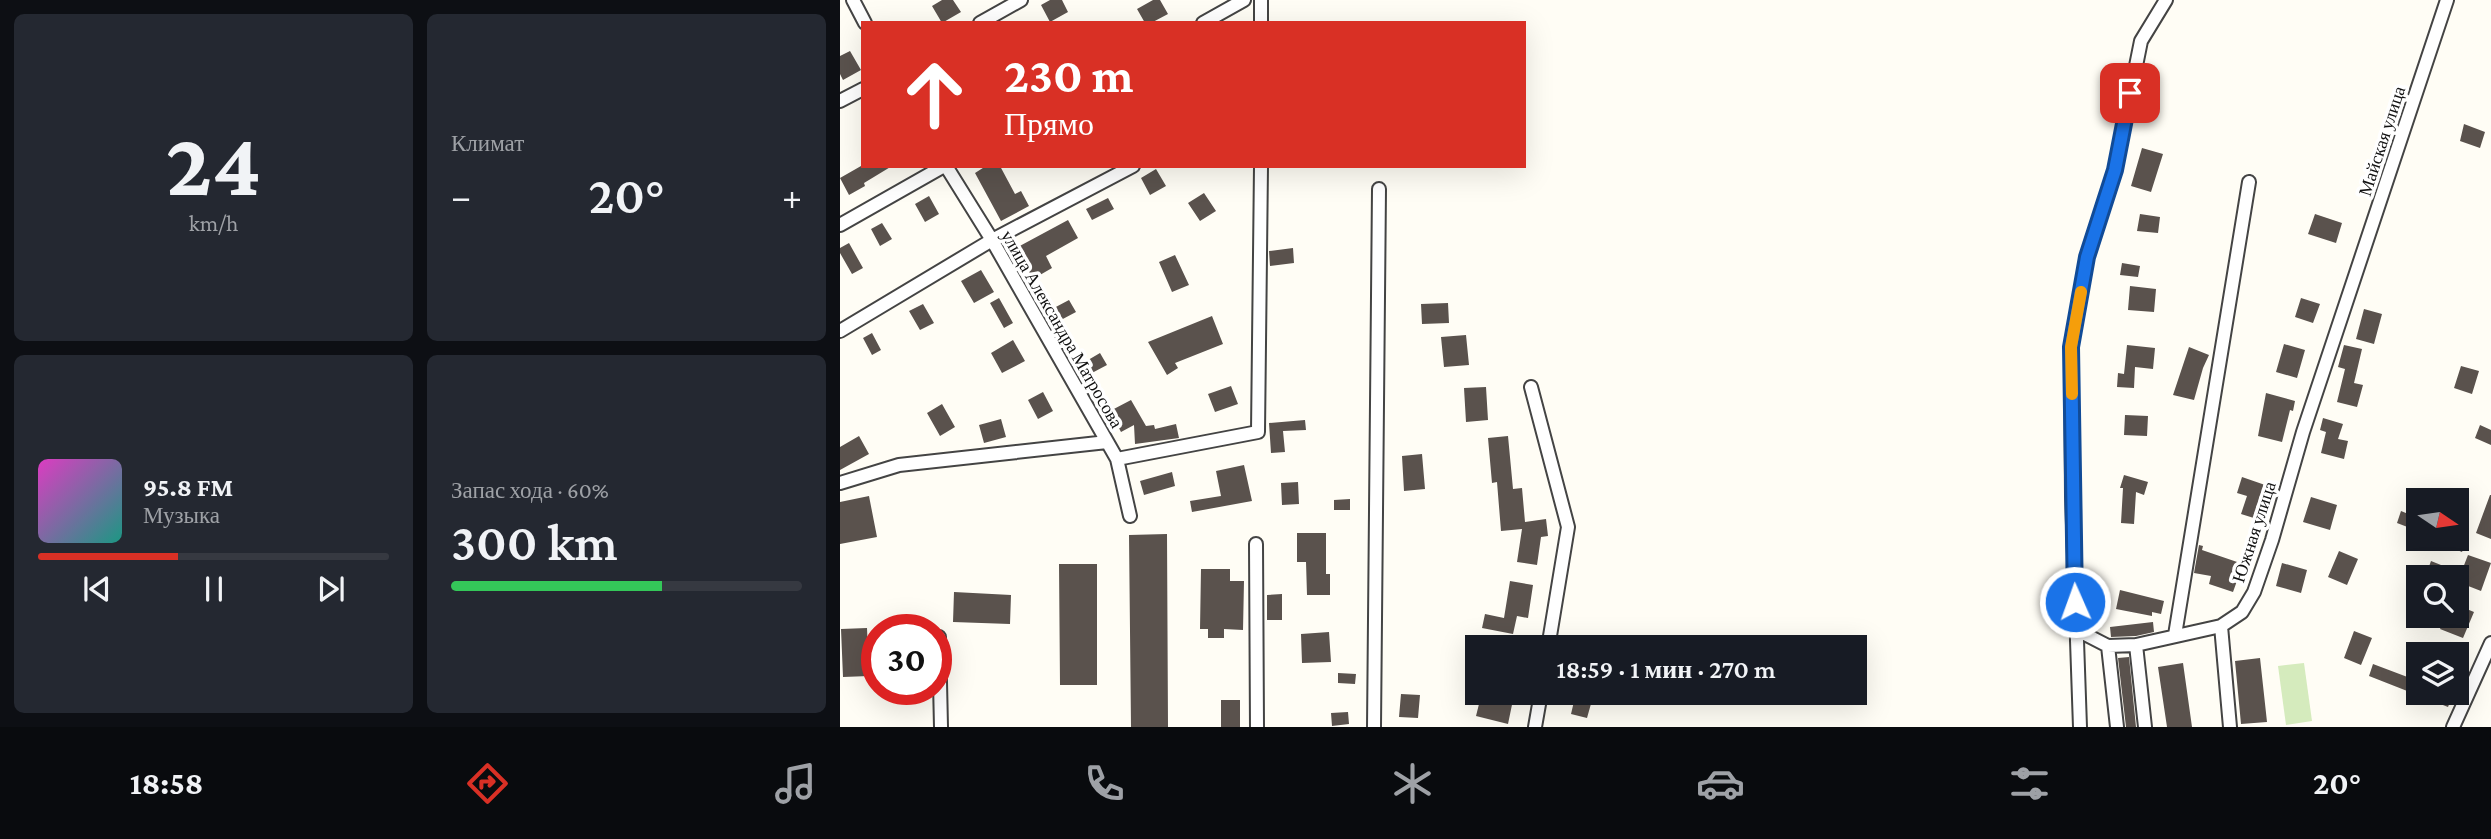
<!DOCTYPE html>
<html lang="ru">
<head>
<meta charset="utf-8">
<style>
  body { margin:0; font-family:"Crimson Pro",serif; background:#242831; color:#f1f3f6; height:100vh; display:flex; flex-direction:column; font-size:26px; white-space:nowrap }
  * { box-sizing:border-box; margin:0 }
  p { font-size:23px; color:#9ea1a6 }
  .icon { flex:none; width:38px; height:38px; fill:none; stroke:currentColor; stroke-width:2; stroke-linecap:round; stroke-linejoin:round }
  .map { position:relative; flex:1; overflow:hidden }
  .sheet { display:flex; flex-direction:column; gap:14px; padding:14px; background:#0d0f14; width:840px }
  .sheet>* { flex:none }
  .hud { position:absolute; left:21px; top:21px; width:665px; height:147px; border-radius:0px; box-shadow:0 7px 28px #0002; background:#d93025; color:#fff; overflow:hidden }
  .needle { width:46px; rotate:103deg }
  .tools { position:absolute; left:1566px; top:488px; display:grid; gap:14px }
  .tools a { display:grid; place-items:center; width:63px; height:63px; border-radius:0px; background:#171b24; box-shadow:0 7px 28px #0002; font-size:35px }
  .speed { position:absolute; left:21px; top:614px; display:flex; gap:14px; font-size:35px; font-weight:700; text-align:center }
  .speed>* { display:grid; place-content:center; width:91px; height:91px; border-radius:50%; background:#171b24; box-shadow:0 7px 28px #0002; line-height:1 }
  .speed .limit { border:10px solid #d22; background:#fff; color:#111 }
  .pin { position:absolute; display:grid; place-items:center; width:60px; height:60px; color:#fff; margin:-30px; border-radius:14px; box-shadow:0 4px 10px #0006 }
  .me { position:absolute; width:77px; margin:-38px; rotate:358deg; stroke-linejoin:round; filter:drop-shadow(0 0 5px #0008) }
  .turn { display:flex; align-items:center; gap:24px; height:147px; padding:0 28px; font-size:32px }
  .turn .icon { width:91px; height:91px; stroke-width:2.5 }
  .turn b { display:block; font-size:49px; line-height:60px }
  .big { font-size:52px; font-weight:600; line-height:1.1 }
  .sheet .tile { flex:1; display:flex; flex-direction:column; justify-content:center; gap:10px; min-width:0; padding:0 24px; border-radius:10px; background:#242831 }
  .sheet .dial { align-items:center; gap:0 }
  .dial b { font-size:91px; line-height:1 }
  .song { display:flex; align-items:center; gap:21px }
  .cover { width:84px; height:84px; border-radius:10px; background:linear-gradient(135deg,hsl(310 70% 55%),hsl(170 70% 35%)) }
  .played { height:7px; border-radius:4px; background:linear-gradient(90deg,#d93025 40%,#363941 40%) }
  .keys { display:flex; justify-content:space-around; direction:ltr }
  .heat { display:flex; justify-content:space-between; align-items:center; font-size:38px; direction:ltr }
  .charge { height:10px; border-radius:5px; background:linear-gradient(90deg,#34c759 60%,#363941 0) }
  .sheet .tiles { flex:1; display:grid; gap:14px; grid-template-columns:repeat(2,1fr) }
  .trip { position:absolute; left:625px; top:635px; width:402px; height:70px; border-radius:0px; background:#171b24; box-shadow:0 7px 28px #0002; font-weight:600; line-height:70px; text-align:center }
  .menu { display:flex; height:112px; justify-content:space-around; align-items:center; background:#090b0e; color:#9ea1a6 }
  .menu .icon { width:49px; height:49px }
  .menu .current { color:#d93025 }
  .menu b { font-size:32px; color:#f1f3f6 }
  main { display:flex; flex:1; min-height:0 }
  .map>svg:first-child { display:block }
  .green { fill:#d5ebbd }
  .building { fill:#5a524d }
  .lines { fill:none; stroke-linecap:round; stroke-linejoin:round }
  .minor-casing { stroke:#444; stroke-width:16 }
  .minor { stroke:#fff; stroke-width:12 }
  .route-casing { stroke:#114b97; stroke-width:18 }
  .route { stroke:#1a73e8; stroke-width:12 }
  .slow { stroke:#f59e0b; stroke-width:12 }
  .labels { text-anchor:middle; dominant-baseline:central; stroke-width:7; stroke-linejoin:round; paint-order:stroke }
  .street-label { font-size:18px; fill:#111; stroke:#fff }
</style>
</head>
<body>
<main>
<section class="sheet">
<div class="tiles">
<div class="tile dial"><b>24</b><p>km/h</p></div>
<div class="tile"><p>Климат</p>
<div class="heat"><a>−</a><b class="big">20°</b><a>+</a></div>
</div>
<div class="tile">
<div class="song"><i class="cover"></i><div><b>95.8 FM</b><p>Музыка</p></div></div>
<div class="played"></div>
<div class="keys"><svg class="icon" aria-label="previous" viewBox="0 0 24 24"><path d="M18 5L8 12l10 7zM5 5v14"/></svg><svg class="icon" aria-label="pause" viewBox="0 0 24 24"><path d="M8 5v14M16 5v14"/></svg><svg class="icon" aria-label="next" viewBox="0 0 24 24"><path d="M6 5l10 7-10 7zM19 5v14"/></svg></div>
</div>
<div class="tile"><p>Запас хода · 60%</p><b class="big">300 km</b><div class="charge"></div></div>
</div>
</section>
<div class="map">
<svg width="1651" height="727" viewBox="0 0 1651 727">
  <rect width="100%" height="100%" fill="#fffdf5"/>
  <path class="green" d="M 1464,663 L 1472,721 L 1446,725 L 1438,666 Z"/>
  <path class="building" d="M 102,0 L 113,0 L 121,12 L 102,23 L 92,6 Z
    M 210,0 L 222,0 L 228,12 L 210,22 L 201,5 Z
    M 313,0 L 320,0 L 328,14 L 311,23 L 305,23 L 297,9 Z
    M 10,51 L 21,70 L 3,80 L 0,74 L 0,56 Z
    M 1624,124 L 1645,132 L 1640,148 L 1620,141 Z
    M 1302,148 L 1323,154 L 1311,192 L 1291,186 Z
    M 21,166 L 52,166 L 24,183 L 25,186 L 9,195 L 0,178 Z
    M 146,166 L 160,166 L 175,194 L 181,191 L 189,206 L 161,221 L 135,173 Z
    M 316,169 L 326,186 L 310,195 L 301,178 Z
    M 364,193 L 376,211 L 360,221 L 348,203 Z
    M 89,196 L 99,214 L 85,222 L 75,204 Z
    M 268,198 L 274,209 L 252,220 L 246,209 Z
    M 1300,214 L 1320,217 L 1318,233 L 1297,231 Z
    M 1475,214 L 1502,223 L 1496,243 L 1468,234 Z
    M 228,220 L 238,238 L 206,256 L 212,268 L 193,279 L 176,248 Z
    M 42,223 L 52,239 L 40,246 L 31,229 Z
    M 9,243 L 23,268 L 12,274 L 0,253 L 0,248 Z
    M 453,248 L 454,263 L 430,266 L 429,251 Z
    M 335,255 L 349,285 L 332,292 L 319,262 Z
    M 1282,263 L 1300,266 L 1298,277 L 1280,275 Z
    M 141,270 L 154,292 L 134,303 L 121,281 Z
    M 1290,286 L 1316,289 L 1314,312 L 1288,310 Z
    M 159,298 L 173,323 L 164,328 L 150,303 Z
    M 1461,298 L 1480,304 L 1473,323 L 1455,317 Z
    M 229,300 L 236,312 L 219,321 L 212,309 Z
    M 608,303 L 609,323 L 582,324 L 581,304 Z
    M 83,304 L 94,323 L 80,330 L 69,311 Z
    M 1524,309 L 1542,314 L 1534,344 L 1516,339 Z
    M 372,316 L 383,344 L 335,363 L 338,368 L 327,375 L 308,342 Z
    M 32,333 L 41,350 L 32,355 L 23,338 Z
    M 626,335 L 629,365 L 604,367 L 601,337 Z
    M 173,340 L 185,361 L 162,373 L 151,353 Z
    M 1444,344 L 1465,350 L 1457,378 L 1436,372 Z
    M 1287,345 L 1315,348 L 1313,369 L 1295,367 L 1294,388 L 1277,387 L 1278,373 L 1284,374 Z
    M 1504,345 L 1522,349 L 1514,383 L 1523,385 L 1517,407 L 1497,402 L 1505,369 L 1498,367 Z
    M 1349,347 L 1369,355 L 1363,368 L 1354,400 L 1333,395 Z
    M 260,353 L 267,365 L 250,374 L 243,363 Z
    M 1621,366 L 1639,371 L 1632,394 L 1614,388 Z
    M 391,386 L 398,404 L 375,412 L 368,394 Z
    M 646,387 L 648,420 L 626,422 L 624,388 Z
    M 203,392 L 213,411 L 198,419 L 188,400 Z
    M 1426,393 L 1455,401 L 1453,411 L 1450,410 L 1442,442 L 1418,436 Z
    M 291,400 L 306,426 L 314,425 L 315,429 L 336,424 L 339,438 L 295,444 L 294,425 L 281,432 L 270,411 Z
    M 102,404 L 115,427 L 100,436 L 87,413 Z
    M 1285,415 L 1308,416 L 1307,436 L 1284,435 Z
    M 1483,418 L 1503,424 L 1498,439 L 1508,441 L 1504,459 L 1481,453 L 1486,432 L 1480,430 Z
    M 161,419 L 166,437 L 144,443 L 139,425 Z
    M 465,420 L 466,430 L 443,431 L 445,452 L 431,453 L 429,423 Z
    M 1640,425 L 1651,430 L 1651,445 L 1635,438 Z
    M 19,436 L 29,454 L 0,470 L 0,447 Z
    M 668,436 L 673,489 L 682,488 L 685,522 L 706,519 L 708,536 L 701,537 L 697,565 L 677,562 L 682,529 L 661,531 L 657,482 L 652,483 L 648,438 Z
    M 582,454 L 585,489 L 564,491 L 562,456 Z
    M 404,465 L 412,501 L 352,512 L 350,501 L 381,496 L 376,471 Z
    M 332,472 L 335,486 L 304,495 L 300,481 Z
    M 1284,475 L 1308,482 L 1304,495 L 1296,492 L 1294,524 L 1281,523 L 1283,488 L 1280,488 Z
    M 1402,477 L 1428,486 L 1417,519 L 1401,514 L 1407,496 L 1397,493 Z
    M 458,482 L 459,504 L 442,505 L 441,483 Z
    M 1650,495 L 1651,495 L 1651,539 L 1636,533 Z
    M 29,496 L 37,537 L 0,544 L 0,502 Z
    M 1471,497 L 1497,505 L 1490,530 L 1463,522 Z
    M 510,499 L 510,510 L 494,510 L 494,500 Z
    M 1561,511 L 1578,518 L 1578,531 L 1557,523 Z
    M 457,533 L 486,533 L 486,574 L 490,574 L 490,595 L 467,595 L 466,562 L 457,562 Z
    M 327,534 L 328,727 L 291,727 L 289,535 Z
    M 1590,539 L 1627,539 L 1622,552 Z
    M 1359,545 L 1363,546 L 1362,550 L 1403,564 L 1393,592 L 1369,584 L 1371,576 L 1354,573 Z
    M 1499,551 L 1518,559 L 1507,585 L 1488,577 Z
    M 1628,555 L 1651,563 L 1641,591 L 1618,582 L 1620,578 L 1593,578 L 1586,575 L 1591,561 L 1621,573 Z
    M 1442,563 L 1467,570 L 1461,593 L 1436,586 Z
    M 219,564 L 257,564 L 257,685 L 220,685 Z
    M 361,569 L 390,569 L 390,581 L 404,581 L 403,630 L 384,629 L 384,638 L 368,638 L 368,629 L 360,629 Z
    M 670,581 L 693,585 L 688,618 L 677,616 L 673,634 L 642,628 L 645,614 L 664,618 Z
    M 1280,590 L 1324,601 L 1321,614 L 1312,612 L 1312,616 L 1276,609 Z
    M 114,592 L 171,595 L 170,624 L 113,622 Z
    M 442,594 L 442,620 L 427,620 L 427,595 Z
    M 1617,605 L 1634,612 L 1623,638 L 1600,629 L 1605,616 L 1617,616 Z
    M 1313,622 L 1314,632 L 1296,636 L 1271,637 L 1270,627 Z
    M 27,628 L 29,676 L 3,677 L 1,629 Z
    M 1514,631 L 1532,638 L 1521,665 L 1504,658 Z
    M 489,632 L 491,662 L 462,663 L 461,634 Z
    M 1289,657 L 1296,727 L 1286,727 L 1278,658 Z
    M 1420,658 L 1427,722 L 1401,724 L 1395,661 Z
    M 1343,663 L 1352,727 L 1327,727 L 1318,667 Z
    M 1533,664 L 1578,681 L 1578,693 L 1601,693 L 1612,697 L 1608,707 L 1529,676 Z
    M 498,673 L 516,674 L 515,684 L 498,683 Z
    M 636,693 L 674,695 L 668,724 L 636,716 L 639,704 L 634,703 Z
    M 736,693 L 754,693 L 747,718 L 731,714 Z
    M 561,694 L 580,695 L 578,718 L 559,717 Z
    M 381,700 L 400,700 L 400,727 L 381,727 Z
    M 508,712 L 509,724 L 492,726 L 491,713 Z"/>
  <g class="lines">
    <defs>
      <path id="minor" d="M 13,0 L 25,23
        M 421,0 L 421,23
        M 140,23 L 181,0
        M 363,23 L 404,0
        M 0,101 L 23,89
        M 106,166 L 152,240 L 277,459 L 290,516
        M 0,225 L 104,166
        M 0,331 L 152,240 L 293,166
        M 691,387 L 728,527 L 708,648
        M 277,459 L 418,432 L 421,166
        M 0,483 L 59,465 L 267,442
        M 416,544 L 417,727
        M 1381,626 L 1390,727
        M 1235,629 L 1268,646 L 1296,645 L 1381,626 L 1402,612 L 1414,592 L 1432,540 L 1463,432 L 1607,0
        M 1335,635 L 1409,182
        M 99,637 L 101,727
        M 1296,645 L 1305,727
        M 1268,646 L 1277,727
        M 534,727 L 539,189
        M 695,727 L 701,693
        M 1240,727 L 1232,496 L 1231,347 L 1247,257 L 1275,170 L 1301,41 L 1326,0
        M 1613,727 L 1651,643"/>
    </defs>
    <use href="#minor" class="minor-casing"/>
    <use href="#minor" class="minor"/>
  </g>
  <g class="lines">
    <defs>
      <path id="route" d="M 1235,602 L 1231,347 L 1247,257 L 1275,170 L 1290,93"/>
    </defs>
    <use href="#route" class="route-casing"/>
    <use href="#route" class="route"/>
    <path class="slow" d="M 1232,394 L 1231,347 L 1241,292"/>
  </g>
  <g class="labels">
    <g class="street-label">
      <text transform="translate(1542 141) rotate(-72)">Майская улица</text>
      <text transform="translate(222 329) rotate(60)">улица Александра Матросова</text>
      <text transform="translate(1414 532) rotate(-72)">Южная улица</text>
    </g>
  </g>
</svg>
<div class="tools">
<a><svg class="needle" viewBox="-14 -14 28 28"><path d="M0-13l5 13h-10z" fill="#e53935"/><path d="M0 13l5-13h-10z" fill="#9ea1a6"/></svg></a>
<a><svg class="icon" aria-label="search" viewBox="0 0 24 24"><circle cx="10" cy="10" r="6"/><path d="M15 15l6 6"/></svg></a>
<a><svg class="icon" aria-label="layers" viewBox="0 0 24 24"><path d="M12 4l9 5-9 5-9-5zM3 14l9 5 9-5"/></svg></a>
</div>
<div class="speed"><div class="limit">30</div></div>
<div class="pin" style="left:1290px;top:93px;background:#d93025"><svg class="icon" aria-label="arrive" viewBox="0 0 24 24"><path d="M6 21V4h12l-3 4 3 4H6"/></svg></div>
<svg class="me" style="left:1235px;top:602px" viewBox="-20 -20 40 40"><circle r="17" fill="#1a73e8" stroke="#fff" stroke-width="3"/><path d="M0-11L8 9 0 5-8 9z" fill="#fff"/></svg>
<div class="trip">18:59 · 1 мин · 270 m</div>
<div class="hud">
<div class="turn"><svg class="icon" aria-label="ahead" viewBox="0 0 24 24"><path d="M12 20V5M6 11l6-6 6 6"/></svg><div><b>230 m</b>Прямо</div></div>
</div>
</div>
</main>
<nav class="menu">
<b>18:58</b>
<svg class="icon current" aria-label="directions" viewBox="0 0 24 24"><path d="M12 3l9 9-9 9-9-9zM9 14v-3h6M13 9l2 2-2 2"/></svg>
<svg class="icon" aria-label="music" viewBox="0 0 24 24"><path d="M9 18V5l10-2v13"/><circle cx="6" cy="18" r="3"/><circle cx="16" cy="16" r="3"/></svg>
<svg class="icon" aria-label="phone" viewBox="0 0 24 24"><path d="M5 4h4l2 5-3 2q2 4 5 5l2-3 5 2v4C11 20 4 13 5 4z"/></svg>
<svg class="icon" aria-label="climate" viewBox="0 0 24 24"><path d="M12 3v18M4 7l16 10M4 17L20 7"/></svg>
<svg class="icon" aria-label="car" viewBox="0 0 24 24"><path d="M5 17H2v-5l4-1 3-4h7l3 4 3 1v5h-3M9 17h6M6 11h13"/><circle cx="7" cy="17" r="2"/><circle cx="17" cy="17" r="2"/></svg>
<svg class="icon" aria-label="filters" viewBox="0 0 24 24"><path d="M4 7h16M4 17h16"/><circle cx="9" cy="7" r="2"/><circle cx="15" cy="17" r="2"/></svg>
<b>20°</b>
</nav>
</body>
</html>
